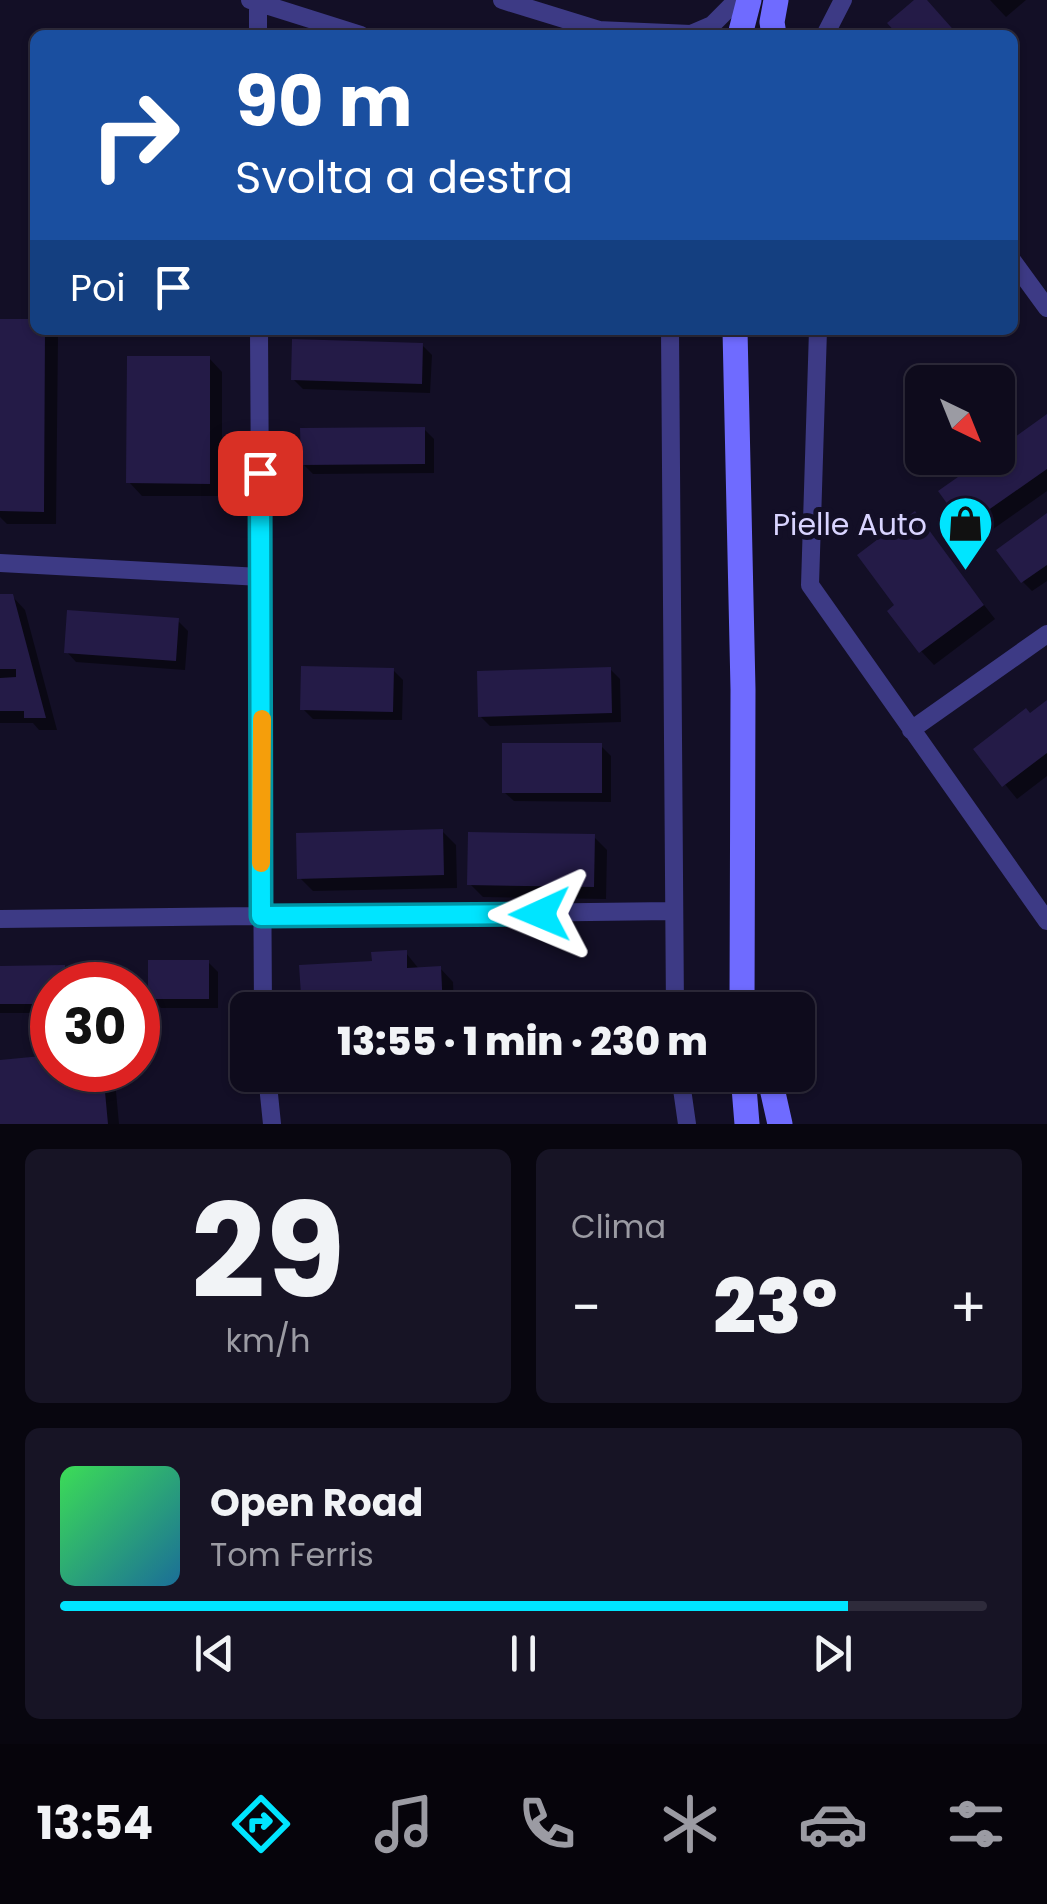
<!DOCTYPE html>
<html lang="it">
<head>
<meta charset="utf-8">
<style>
  body { margin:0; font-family:Poppins,sans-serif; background:#171425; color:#f1f3f6; height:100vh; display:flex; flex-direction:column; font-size:38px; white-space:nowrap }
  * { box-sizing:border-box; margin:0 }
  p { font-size:32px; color:#9b9ba3 }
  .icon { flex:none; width:55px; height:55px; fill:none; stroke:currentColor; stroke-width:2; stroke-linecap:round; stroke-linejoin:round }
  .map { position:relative; height:1124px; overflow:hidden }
  .sheet { display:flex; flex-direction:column; gap:25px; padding:25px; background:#08060f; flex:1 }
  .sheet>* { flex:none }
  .hud { position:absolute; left:30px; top:30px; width:988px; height:305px; border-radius:15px; box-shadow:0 2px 8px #0004,0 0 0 2px #2e2b3b; background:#1a4fa0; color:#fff; overflow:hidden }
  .needle { width:65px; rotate:137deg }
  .fabs { position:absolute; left:905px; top:365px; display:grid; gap:20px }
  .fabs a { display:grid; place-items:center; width:110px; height:110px; border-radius:15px; background:#0e0b1c; box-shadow:0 2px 8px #0004,0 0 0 2px #2e2b3b; font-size:50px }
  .speed { position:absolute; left:30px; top:962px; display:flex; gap:20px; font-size:50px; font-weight:700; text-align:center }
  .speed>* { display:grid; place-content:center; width:130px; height:130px; border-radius:50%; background:#0e0b1c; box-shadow:0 2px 8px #0004,0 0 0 2px #2e2b3b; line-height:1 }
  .speed .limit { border:15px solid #d22; background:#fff; color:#111 }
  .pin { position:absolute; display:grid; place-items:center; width:85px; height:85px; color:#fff; margin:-42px; border-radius:20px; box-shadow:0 5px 15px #0006 }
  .me { position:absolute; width:110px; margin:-55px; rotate:269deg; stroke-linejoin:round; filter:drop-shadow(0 0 8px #0008) }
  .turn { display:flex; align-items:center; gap:35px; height:210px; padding:0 40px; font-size:45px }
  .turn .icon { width:130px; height:130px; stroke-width:2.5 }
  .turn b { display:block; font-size:70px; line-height:85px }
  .then { display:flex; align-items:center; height:95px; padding:0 40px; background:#0003; gap:20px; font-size:38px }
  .big { font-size:75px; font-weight:800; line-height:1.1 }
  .sheet .widget { flex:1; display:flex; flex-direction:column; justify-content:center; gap:15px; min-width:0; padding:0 35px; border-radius:15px; background:#171425 }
  .sheet .dial { align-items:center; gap:0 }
  .dial b { font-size:130px; line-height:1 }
  .song { display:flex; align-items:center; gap:30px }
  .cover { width:120px; height:120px; border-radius:15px; background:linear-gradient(135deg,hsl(130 70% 55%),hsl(200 70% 35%)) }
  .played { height:10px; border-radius:5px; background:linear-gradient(90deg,#00e5ff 85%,#2e2b3b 85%) }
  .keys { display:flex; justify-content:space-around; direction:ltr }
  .heat { display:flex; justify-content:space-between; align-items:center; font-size:55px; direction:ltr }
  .sheet .tiles { flex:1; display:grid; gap:25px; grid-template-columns:1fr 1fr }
  .widget:last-child { grid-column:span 2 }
  .trip { position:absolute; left:230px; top:992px; width:585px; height:100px; border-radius:15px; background:#0e0b1c; box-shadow:0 2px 8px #0004,0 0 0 2px #2e2b3b; font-weight:800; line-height:100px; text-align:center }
  .tab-bar { display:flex; height:160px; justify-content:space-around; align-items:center; background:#06040b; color:#9b9ba3 }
  .tab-bar .icon { width:70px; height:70px }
  .tab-bar .active { color:#00e5ff }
  .tab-bar b { font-size:45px; color:#f1f3f6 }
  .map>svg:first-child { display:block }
  .shadow { fill:#0007 }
  .building { fill:#241b47 }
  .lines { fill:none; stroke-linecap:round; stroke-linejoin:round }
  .street { stroke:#3d3a85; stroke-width:18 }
  .secondary { stroke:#6f6bff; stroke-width:25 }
  .route-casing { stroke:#0095a6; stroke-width:25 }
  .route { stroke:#00e5ff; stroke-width:18 }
  .slow { stroke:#f59e0b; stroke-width:18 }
  .labels { text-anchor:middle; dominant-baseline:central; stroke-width:10; stroke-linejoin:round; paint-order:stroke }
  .poi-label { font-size:30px; fill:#d9d4ff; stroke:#130f26; text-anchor:end }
</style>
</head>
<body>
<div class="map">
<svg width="1047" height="1124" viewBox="0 0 1047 1124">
  <rect width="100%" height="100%" fill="#130f26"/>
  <path class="shadow" d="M 990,0 L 1026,0 L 1006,17 Z
    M 0,321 L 35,321 L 35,330 L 53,330 L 58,335 L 56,524 L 7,524 L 0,517 Z
    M 422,345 L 432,355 L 430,393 L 303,389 L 293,379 Z
    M 209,358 L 222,372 L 222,496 L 142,496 L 129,482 Z
    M 1047,417 L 1047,491 L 979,539 L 941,492 L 990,458 L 998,458 L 998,452 Z
    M 424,429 L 434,439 L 434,473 L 313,474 L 303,464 Z
    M 914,515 L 995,619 L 934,665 L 921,651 L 898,605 Z
    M 1047,516 L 1047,581 L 1032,591 L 1023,582 Z
    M 12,596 L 25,610 L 57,730 L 39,730 L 33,723 L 0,723 L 0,597 Z
    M 178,621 L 188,631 L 185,670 L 76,662 L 67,652 Z
    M 610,669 L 620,679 L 621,722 L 490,726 L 480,716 Z
    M 393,670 L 403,680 L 402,720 L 313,719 L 303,709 Z
    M 1047,703 L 1047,776 L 1017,799 L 976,749 Z
    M 601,746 L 611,756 L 611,802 L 514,801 L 504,792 Z
    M 442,831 L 456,845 L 457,888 L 313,891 L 300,878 Z
    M 594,837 L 607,850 L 606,899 L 483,897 L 470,884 Z
    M 406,953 L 419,969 L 440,968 L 453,982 L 454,1010 L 305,1010 L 374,964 Z
    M 208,962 L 218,972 L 218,1008 L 161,1008 L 151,998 Z
    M 0,968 L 64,968 L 74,978 L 74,985 L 52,985 L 52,1013 L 0,1013 Z
    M 52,1057 L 52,1070 L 114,1070 L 119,1124 L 0,1124 L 0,1062 Z"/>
  <path class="building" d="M 914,0 L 927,0 L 958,35 L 898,35 L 887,23 Z
    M 0,319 L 35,319 L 35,330 L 45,330 L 44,512 L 0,511 Z
    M 292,339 L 423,343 L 422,384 L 291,380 Z
    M 127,356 L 210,356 L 210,484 L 126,483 Z
    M 1047,414 L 1047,469 L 964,527 L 938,491 L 985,458 L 998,458 L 998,449 Z
    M 425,427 L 425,464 L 301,465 L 300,428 Z
    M 915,511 L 984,605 L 919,653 L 887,611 L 894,605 L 857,555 Z
    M 1047,513 L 1047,565 L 1021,583 L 996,550 Z
    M 0,594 L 13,594 L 46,718 L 24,718 L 24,711 L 0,711 L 0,678 L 16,677 L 16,669 L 0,669 Z
    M 67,610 L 179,618 L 176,661 L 64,653 Z
    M 301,666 L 394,668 L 393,712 L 300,710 Z
    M 611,667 L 612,713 L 478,717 L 477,671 Z
    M 1047,700 L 1047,753 L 1002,787 L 973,749 L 1026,708 L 1030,713 Z
    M 502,743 L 602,743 L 602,793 L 502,793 Z
    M 443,829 L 444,875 L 297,879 L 296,833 Z
    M 468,832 L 595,834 L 594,887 L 467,885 Z
    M 407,950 L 407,968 L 441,966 L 443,1010 L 302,1010 L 299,965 L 372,961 L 371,952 Z
    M 148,960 L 209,960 L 209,999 L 148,999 Z
    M 65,965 L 65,985 L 52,985 L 52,1004 L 0,1004 L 0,966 Z
    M 52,1055 L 52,1070 L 103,1070 L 108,1124 L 0,1124 L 0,1060 Z"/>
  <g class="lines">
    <path class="street" d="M 250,0 L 361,35
      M 502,0 L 606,32
      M 597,30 L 691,34 L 712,25 L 737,0
      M 258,35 L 258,0
      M 825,35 L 843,0
      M 1012,260 L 1047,308
      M 259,330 L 263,1010
      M 670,330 L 675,1010
      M 818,330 L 810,585 L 1047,921
      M 0,563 L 262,577
      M 911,730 L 1047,634
      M 0,919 L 672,911
      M 267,1075 L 272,1124
      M 680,1075 L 687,1124"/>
    <path class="secondary" d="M 740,35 L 749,0
      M 774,35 L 772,22 L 776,0
      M 735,330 L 743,689 L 742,1010
      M 743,1075 L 747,1124
      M 769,1075 L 780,1124"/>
  </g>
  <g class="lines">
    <defs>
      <path id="route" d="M 260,473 L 261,916 L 540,914"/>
    </defs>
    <use href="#route" class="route-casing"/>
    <use href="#route" class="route"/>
    <path class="slow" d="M 261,863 L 262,719"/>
  </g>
  <defs>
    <symbol id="shop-pin" viewBox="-11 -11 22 30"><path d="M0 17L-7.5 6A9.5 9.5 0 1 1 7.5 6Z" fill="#00e5ff" stroke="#130f26"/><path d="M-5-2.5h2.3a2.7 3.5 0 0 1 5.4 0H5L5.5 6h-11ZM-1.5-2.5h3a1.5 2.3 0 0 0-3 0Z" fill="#111"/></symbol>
  </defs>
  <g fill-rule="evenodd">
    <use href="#shop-pin" x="934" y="492" width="63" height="86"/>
  </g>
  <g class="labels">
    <g class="poi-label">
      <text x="927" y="524">Pielle Auto</text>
    </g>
  </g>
</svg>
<div class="fabs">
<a><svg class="needle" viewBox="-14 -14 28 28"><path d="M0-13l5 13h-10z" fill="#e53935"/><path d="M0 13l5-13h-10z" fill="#9b9ba3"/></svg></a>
</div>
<div class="speed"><div class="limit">30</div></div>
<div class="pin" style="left:260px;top:473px;background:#d93025"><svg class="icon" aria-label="arrive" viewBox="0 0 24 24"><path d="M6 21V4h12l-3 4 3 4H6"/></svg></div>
<svg class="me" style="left:540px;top:914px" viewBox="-20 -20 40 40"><path d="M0-17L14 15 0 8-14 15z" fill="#00e5ff" stroke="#fff" stroke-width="4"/></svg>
<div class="trip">13:55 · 1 min · 230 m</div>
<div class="hud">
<div class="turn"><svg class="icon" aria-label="right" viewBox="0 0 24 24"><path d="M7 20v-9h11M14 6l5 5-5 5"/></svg><div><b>90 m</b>Svolta a destra</div></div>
<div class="then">Poi<svg class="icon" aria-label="arrive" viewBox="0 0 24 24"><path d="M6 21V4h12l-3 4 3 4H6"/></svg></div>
</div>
</div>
<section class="sheet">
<div class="tiles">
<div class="widget dial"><b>29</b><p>km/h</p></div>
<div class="widget"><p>Clima</p>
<div class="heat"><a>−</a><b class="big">23°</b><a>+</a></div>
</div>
<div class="widget">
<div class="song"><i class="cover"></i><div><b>Open Road</b><p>Tom Ferris</p></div></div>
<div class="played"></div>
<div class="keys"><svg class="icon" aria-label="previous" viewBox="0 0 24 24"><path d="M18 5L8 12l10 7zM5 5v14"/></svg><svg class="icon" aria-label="pause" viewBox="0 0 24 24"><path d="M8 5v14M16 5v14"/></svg><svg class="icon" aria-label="next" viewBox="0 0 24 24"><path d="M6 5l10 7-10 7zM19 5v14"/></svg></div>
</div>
</div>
</section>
<nav class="tab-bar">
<b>13:54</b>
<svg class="icon active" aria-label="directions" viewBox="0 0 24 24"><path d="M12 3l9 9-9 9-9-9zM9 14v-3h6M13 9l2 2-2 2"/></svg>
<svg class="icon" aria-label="music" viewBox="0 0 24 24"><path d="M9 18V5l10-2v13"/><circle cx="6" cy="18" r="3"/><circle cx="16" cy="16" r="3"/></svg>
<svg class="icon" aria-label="phone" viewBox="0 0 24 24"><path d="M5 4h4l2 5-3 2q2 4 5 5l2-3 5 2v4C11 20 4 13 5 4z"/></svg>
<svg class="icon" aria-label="climate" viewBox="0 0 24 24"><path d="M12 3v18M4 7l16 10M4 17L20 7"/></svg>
<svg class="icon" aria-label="car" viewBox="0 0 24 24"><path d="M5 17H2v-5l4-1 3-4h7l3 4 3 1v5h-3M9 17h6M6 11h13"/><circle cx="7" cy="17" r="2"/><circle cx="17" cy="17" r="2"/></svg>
<svg class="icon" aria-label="filters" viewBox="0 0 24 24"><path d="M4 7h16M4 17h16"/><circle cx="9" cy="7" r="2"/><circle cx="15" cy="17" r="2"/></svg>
</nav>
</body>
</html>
